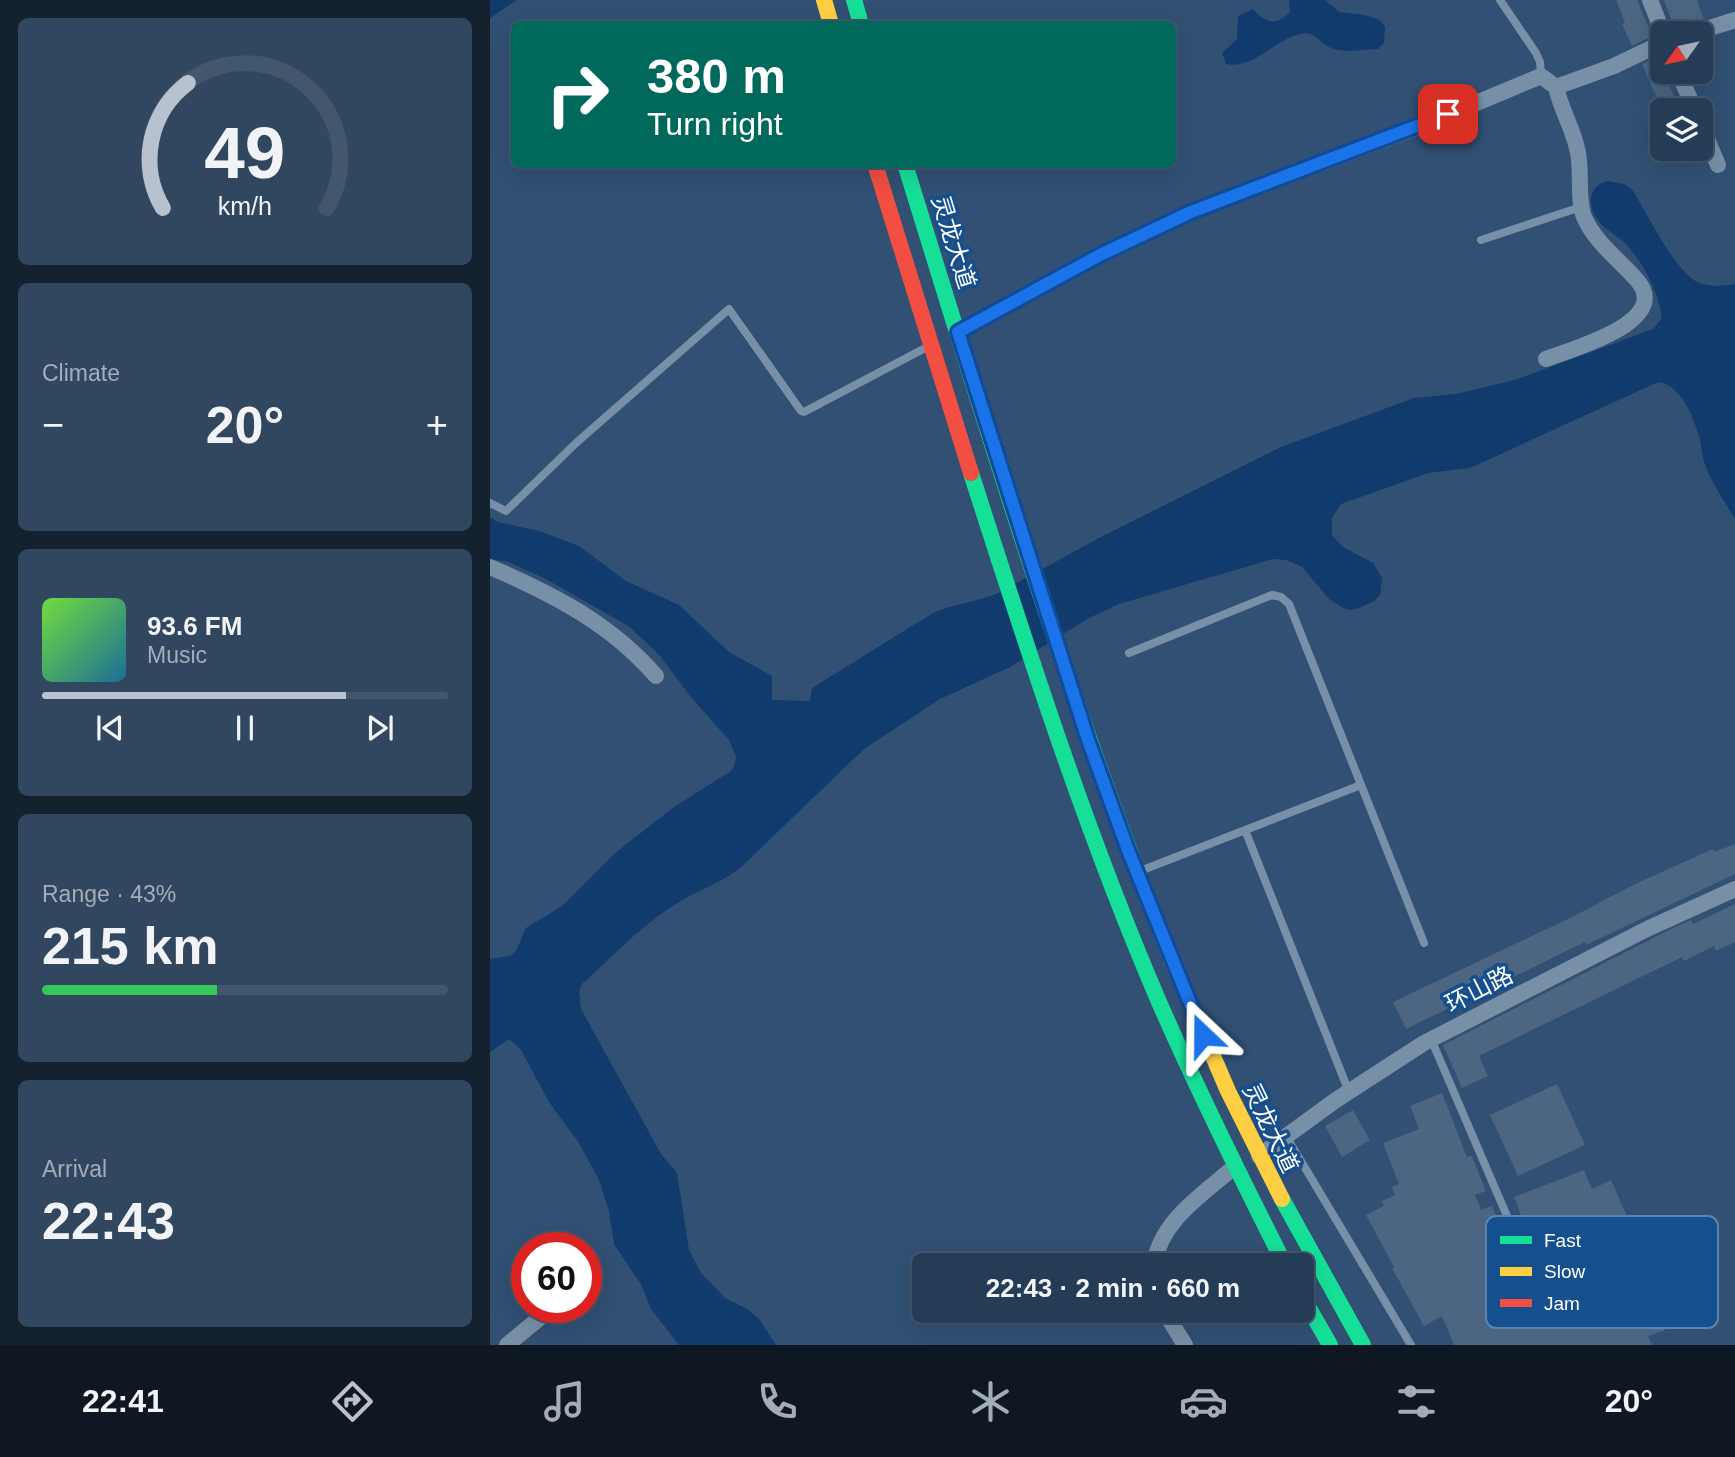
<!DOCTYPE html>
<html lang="en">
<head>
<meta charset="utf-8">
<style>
  body { margin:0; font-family:Arial,"Noto Sans SC",sans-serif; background:#314760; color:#f1f3f6; height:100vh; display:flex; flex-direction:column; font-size:26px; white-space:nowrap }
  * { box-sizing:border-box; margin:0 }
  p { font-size:23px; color:#a3adb9 }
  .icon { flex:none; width:38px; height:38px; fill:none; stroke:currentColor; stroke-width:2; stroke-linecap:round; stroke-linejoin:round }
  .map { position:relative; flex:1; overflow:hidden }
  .drawer { display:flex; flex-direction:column; gap:18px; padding:18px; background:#14212f; width:490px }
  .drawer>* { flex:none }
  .guide { position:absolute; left:21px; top:21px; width:665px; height:147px; border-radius:10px; box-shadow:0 7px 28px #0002,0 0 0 2px #42566c; background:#00695c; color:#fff; overflow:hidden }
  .needle { width:46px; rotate:237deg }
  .controls { position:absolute; left:1160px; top:21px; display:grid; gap:14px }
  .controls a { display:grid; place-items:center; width:63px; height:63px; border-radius:10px; background:#253c56; box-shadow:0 7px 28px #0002,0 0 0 2px #42566c; font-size:35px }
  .speed { position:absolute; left:21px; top:1232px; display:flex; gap:14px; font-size:35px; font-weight:700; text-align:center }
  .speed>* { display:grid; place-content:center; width:91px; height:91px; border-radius:50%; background:#253c56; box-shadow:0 7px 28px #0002,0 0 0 2px #42566c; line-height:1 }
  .speed .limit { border:10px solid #d22; background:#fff; color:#111 }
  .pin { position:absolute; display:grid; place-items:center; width:60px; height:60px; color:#fff; margin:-30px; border-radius:14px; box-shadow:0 4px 10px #0006 }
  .me { position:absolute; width:77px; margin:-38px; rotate:337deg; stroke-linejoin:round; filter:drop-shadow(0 0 5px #0008) }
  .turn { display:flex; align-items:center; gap:24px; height:147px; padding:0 21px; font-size:32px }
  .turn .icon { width:91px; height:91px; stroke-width:2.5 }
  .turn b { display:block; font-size:49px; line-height:60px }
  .big { font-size:52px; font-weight:600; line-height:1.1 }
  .drawer .widget { flex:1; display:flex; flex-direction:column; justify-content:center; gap:10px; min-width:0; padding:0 24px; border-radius:10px; background:#314760 }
  .drawer .dial { align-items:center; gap:0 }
  .dial svg { height:182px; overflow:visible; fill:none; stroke:#42566c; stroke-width:7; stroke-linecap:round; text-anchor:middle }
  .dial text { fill:#f1f3f6; stroke:none }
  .song { display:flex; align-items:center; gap:21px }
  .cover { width:84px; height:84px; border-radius:10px; background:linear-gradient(135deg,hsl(100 70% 55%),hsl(200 70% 35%)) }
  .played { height:7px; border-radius:4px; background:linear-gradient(90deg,#b7c2ce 75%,#42566c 75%) }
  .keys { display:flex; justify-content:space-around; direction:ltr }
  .heat { display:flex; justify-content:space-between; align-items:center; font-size:38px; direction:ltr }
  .charge { height:10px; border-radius:5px; background:linear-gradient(90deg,#34c759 43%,#42566c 0) }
  .trip { position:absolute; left:422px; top:1253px; width:402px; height:70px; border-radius:10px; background:#253c56; box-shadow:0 7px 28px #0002,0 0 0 2px #42566c; font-weight:600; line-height:70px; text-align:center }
  .dock { display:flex; height:112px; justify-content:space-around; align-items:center; background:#0f1822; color:#a3adb9 }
  .dock .icon { width:49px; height:49px }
  .dock .current { color:#b7c2ce }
  .dock b { font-size:32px; color:#f1f3f6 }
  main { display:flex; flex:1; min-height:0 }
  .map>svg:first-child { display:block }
  .water { fill:#113b6d }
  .building { fill:#4c6582 }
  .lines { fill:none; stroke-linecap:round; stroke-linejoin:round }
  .lane { stroke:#7890a7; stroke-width:8 }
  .street { stroke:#7890a7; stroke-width:16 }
  .fast { stroke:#16e098; stroke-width:16 }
  .slow { stroke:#ffcf43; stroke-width:16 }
  .jam { stroke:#f24e42; stroke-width:16 }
  .route-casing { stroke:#114b97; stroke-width:18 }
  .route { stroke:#1a73e8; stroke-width:12 }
  .labels { text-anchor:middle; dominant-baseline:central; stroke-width:7; stroke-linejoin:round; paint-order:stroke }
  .street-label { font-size:24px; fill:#fff; stroke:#164f8e }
  .key { fill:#164f8e; stroke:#5c84b0; stroke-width:2 }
  .key-label { font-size:19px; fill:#fff }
</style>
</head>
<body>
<main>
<section class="drawer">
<div class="widget dial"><svg viewBox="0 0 100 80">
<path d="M14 69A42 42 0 1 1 86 69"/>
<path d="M14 69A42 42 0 0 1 25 14" stroke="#b7c2ce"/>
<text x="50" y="56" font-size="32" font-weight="700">49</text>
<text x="50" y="72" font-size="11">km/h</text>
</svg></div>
<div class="widget"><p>Climate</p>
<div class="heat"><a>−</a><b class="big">20°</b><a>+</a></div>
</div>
<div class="widget">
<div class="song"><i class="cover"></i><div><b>93.6 FM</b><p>Music</p></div></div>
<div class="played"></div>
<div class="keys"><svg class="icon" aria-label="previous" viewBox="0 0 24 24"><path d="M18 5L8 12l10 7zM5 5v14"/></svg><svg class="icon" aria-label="pause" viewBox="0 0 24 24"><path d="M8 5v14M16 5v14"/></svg><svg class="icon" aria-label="next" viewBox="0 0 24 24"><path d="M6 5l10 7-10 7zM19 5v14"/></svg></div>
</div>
<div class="widget"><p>Range · 43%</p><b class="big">215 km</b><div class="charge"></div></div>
<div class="widget"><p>Arrival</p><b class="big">22:43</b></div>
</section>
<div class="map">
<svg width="1245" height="1345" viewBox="0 0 1245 1345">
  <rect width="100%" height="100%" fill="#315073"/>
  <path class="water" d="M 0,0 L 27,0 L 0,18 Z
    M 799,0 L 835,0 L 849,12 L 875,15 L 890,20 L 895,27 L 894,43 L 888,49 C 874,49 852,54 839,47 C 832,44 825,33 816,33 C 789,35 764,70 736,64 L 732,53 L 747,39 L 748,16 L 763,9 C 776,23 785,27 800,12 Z
    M 1117,181 L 1134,184 L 1142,189 C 1157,213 1184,270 1207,282 C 1218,287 1234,286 1245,284 L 1245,519 C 1235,502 1223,485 1216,467 C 1211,455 1212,442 1207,430 C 1202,413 1188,383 1168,382 L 980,468 L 938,473 L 851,504 L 842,518 L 842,535 L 853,547 L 883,563 L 892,578 L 890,595 L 884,601 L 869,608 L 861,610 L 853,608 L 839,599 L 812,567 L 797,560 L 783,559 L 629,604 L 599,618 L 520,667 L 450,699 L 374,749 L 249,869 C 225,886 201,893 178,909 C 147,930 120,959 92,984 L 89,992 L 91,1009 L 171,1154 L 187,1173 L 199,1250 L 211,1273 L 235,1298 L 257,1309 L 270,1320 L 286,1345 L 189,1345 L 161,1309 L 152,1286 L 124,1244 L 119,1211 L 109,1180 L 89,1143 L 59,1102 L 31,1050 L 19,1039 L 0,1052 L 0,959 L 20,956 L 26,951 L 36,928 L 72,906 L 125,853 L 184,807 L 241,771 L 245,764 L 246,756 L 239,740 L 200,696 L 170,656 L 140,627 L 54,578 L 18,562 L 0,559 L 0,517 L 8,522 L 49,531 L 89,546 L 136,581 L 189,605 L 239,652 L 282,676 L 282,700 L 320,701 L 322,688 L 443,613 C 463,604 485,602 506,594 L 611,537 L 791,447 L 924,398 L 966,394 L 1025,380 L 1163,329 L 1172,318 C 1169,298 1161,279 1150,262 C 1146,256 1141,250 1137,245 C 1129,237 1119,232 1111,224 C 1098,210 1095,187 1117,181 Z"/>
  <path class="building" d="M 1126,0 L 1147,0 L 1162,36 L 1142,46 L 1132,24 L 1135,23 Z
    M 1174,0 L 1207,0 L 1214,19 L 1185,30 Z
    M 1168,57 L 1172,72 L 1191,110 L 1172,110 L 1152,64 Z
    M 1245,844 L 1245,874 L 1096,945 L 1095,942 L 916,1029 L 903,1002 L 1082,917 L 1145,884 L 1223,849 L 1224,852 Z
    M 1245,904 L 1245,942 L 1226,951 L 1224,946 L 1194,961 L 1192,957 L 989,1056 L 998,1076 L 972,1088 L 953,1045 L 1179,930 L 1201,920 L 1203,924 Z
    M 1067,1084 L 1095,1145 L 1028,1176 L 1000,1115 Z
    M 952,1093 L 977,1157 L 982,1156 L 996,1191 L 985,1195 L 991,1210 L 1002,1206 L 1021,1254 L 1043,1246 L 1024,1197 L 1094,1170 L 1102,1189 L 1121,1180 L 1147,1239 L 1141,1242 L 1175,1330 L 1158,1336 L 1162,1345 L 964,1345 L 952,1316 L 934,1326 L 902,1268 L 904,1267 L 876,1215 L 894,1206 L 892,1201 L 905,1195 L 902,1187 L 909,1184 L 893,1143 L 929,1129 L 920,1106 Z
    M 863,1110 L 880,1140 L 852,1157 L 835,1126 Z"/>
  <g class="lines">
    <path class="lane" d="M 1010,0 L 1046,53 L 1050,62 L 1051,76
      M 991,240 L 1091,207
      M 0,503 L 16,511 L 86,443 L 239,309 L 311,411 L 314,412 L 439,346
      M 639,653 L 782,595 L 791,597 L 799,604 L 934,943
      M 755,830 L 859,1092
      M 650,871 L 871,785
      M 941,1039 L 1026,1237
      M 796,1136 L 921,1345"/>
    <path class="street" d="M 1160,0 L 1173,33
      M 1204,33 L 1245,20
      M 1188,72 L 1205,110
      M 1211,125 L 1228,165
      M 468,332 L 610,255 L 701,212 L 941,122 L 1051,76 L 1066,87 L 1124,66 L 1172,43
      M 1056,359 C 1081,349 1187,321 1145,278 C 1127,258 1105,242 1094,217 C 1087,198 1092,173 1088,153 C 1084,130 1071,110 1066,87
      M 0,567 C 63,594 121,624 166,676
      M 769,1156 L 846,1100 L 934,1043 L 1157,929 L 1245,889
      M 664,1265 C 670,1221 712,1195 743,1168
      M 674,1311 L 695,1345
      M 17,1345 L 63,1307"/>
    <path class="fast" d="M 364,0 L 371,24
      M 415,164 C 498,432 578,700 682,961
      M 481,473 C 538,651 595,830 669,1002 C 708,1091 751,1178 795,1265
      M 792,1199 L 873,1345
      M 812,1296 L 840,1345"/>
    <path class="slow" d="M 334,0 L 341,24
      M 682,961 L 738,1091 L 792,1199"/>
    <path class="jam" d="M 385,164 L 481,473"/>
  </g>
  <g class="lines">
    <defs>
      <path id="route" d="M 713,1035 L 638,850 L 598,740 L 468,332 L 610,255 L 701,212 L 958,114"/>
    </defs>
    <use href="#route" class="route-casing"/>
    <use href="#route" class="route"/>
  </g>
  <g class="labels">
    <g class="street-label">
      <text transform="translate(464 242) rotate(73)">灵龙大道</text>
      <text transform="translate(989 989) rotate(-27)">环山路</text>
      <text transform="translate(781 1128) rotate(64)">灵龙大道</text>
    </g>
  </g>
  <rect x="996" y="1216" width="232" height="112" rx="10" class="key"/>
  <rect x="1010" y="1236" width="32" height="8" fill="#16e098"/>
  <rect x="1010" y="1267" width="32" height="9" fill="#ffcf43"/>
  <rect x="1010" y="1299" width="32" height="8" fill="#f24e42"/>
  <g class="key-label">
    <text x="1054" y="1247">Fast</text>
    <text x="1054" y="1278">Slow</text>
    <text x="1054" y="1310">Jam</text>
  </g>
</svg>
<div class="controls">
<a><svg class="needle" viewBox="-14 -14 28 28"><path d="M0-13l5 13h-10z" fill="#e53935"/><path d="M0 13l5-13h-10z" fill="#a3adb9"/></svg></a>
<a><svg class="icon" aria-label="layers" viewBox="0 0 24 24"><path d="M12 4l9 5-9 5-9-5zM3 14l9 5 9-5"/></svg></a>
</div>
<div class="speed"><div class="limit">60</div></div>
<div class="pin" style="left:958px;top:114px;background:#d93025"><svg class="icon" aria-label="arrive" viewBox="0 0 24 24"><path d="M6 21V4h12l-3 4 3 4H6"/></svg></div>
<svg class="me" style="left:713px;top:1035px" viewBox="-20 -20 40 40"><path d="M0-17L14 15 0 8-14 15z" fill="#1a73e8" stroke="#fff" stroke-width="4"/></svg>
<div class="trip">22:43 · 2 min · 660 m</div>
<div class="guide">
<div class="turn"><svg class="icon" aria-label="right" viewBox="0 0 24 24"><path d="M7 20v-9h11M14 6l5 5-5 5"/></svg><div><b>380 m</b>Turn right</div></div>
</div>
</div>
</main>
<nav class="dock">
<b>22:41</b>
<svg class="icon current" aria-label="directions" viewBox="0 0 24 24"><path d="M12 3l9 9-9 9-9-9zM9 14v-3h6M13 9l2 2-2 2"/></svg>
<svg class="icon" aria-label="music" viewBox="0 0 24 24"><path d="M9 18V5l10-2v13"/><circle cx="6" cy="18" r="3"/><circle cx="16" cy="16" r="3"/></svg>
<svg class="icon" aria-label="phone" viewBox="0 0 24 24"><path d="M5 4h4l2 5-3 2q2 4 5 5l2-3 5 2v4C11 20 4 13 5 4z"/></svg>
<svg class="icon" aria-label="climate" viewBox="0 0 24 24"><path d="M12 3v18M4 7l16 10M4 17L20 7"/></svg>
<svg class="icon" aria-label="car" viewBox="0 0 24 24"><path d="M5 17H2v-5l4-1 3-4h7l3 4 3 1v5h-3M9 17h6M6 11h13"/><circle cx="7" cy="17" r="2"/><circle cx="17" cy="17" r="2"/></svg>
<svg class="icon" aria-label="filters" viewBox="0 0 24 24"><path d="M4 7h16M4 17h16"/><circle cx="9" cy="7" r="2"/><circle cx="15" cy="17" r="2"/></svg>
<b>20°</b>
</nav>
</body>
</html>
